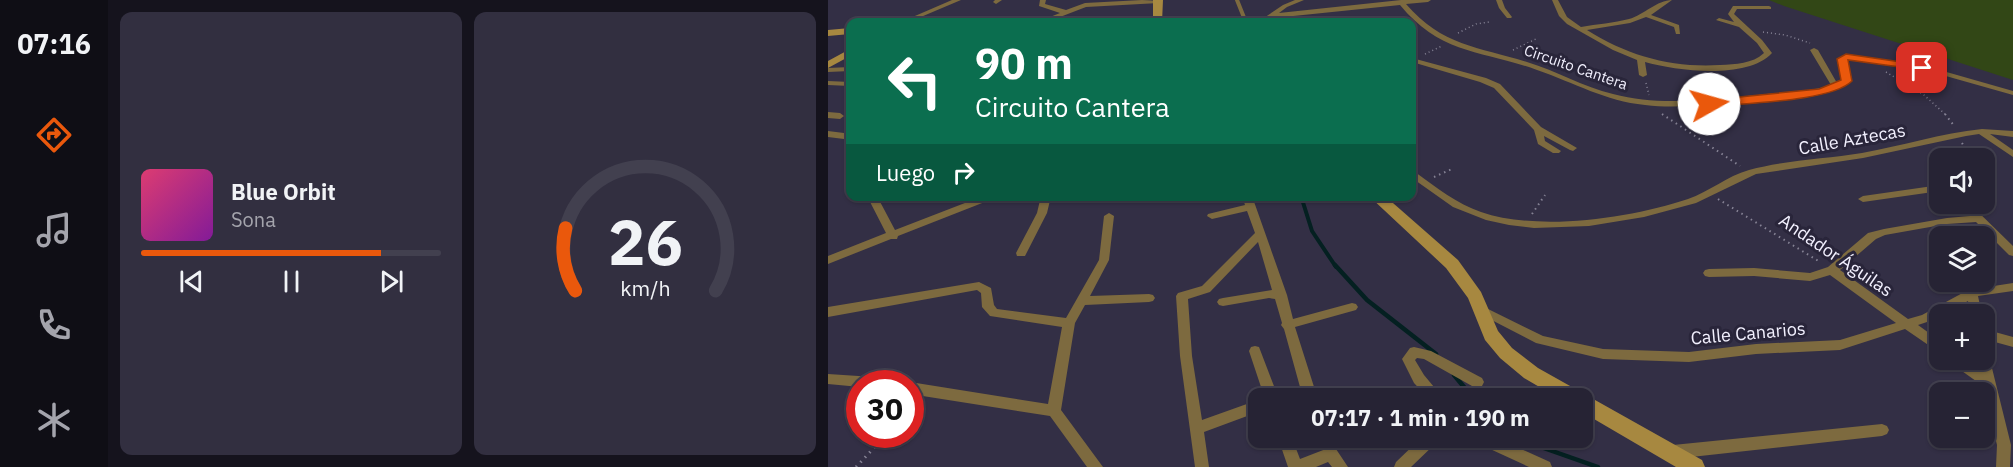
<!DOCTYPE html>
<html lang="es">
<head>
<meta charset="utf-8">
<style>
  body { margin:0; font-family:"IBM Plex Sans",sans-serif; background:#322f40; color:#f1f3f6; height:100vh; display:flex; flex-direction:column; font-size:22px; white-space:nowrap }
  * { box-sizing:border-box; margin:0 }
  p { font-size:20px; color:#a4a4ac }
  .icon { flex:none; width:33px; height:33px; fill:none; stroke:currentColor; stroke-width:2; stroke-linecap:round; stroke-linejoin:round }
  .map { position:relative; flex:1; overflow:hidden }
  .sheet { display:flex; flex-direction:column; gap:12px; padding:12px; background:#15131d; width:720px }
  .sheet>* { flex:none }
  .top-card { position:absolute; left:18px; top:18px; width:570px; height:183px; border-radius:12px; box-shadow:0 2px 4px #0004,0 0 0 2px #42404f; background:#0b6e4f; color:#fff; overflow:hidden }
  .fabs { position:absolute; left:1101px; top:148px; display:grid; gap:12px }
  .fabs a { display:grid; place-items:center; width:66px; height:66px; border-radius:12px; background:#262334; box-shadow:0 2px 4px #0004,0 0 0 2px #42404f; font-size:30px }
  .speed { position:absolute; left:18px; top:370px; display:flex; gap:12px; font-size:30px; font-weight:700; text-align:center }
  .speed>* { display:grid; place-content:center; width:78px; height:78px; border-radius:50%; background:#262334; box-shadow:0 2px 4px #0004,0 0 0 2px #42404f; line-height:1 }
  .speed .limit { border:9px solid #d22; background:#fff; color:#111 }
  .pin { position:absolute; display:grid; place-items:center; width:51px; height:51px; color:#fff; margin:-26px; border-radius:12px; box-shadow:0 3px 9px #0006 }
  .me { position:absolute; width:66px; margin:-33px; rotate:83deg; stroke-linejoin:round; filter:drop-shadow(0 0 4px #0008) }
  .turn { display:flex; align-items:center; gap:21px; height:126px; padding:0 30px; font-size:27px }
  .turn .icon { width:78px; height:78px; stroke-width:2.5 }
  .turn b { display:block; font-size:42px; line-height:51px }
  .then { display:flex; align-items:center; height:57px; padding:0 30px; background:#0003; gap:12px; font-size:22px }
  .sheet .widget { flex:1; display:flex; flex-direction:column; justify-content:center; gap:9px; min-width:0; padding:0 21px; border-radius:12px; background:#322f40 }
  .sheet .dial { align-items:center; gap:0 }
  .dial svg { height:156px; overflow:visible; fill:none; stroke:#42404f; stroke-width:7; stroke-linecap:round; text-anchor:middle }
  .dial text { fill:#f1f3f6; stroke:none }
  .song { display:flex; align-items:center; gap:18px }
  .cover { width:72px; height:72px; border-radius:9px; background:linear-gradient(135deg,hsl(340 70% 55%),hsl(290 70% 35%)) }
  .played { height:6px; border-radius:3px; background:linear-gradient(90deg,#ea580c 80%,#42404f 80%) }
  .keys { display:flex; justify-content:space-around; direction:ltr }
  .sheet .tiles { flex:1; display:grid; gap:12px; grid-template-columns:repeat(2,1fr) }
  .trip { position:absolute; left:420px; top:388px; width:345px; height:60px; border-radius:12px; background:#262334; box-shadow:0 2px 4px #0004,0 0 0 2px #42404f; font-weight:700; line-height:60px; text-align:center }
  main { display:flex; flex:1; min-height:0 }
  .tabs { display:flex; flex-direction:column; width:108px; justify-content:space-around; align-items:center; background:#0f0e15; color:#a4a4ac }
  .tabs .icon { width:42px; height:42px }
  .tabs .current { color:#ea580c }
  .tabs b { font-size:27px; color:#f1f3f6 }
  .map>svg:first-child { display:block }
  .green { fill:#324716 }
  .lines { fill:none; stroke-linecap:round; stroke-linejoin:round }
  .stream-far1 { stroke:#042021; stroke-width:4 }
  .stream { stroke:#042021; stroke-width:4.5 }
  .path-far2 { stroke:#868395; stroke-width:1.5; stroke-dasharray:1 3; stroke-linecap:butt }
  .path-far1 { stroke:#868395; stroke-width:2; stroke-dasharray:1.5 4; stroke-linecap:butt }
  .path { stroke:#868395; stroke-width:3; stroke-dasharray:1.5 5; stroke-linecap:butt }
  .lane { stroke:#7d6a3f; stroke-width:4 }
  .street { fill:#7d6a3f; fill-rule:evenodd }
  .secondary { fill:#a78840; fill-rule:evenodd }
  .route { fill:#ea580c; stroke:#983908; stroke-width:1.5 }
  .labels { text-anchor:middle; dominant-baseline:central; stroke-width:6; stroke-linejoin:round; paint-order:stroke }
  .far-street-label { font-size:15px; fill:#f2f0fe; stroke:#29253a }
  .street-label { font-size:18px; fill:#f2f0fe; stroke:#29253a }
</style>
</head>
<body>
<main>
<nav class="tabs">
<b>07:16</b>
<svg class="icon current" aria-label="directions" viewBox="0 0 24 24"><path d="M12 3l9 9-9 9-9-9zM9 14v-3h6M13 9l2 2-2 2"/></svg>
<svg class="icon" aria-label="music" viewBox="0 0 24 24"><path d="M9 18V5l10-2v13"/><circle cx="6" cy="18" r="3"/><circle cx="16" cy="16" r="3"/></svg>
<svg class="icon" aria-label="phone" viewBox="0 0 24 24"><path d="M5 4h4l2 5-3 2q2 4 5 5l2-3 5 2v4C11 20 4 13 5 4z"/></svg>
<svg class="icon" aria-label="climate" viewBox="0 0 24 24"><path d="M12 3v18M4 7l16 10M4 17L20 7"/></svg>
</nav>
<section class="sheet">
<div class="tiles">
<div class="widget">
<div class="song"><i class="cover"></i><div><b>Blue Orbit</b><p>Sona</p></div></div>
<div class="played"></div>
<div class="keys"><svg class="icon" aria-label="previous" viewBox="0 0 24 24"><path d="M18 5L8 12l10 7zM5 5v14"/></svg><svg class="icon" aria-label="pause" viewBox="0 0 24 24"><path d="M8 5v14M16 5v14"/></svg><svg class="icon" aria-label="next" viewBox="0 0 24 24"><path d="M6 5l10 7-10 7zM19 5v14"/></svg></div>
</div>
<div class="widget dial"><svg viewBox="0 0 100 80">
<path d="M14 69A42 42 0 1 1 86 69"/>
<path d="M14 69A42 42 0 0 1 9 37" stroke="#ea580c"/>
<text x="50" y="56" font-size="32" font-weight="700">26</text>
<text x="50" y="72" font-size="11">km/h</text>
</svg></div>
</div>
</section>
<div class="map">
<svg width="1185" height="467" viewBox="0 0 1185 467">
  <rect width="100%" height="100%" fill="#332f45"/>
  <path class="green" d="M 941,0 L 1185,0 L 1185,80 L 956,6 Z"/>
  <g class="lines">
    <path class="stream-far1" d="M 473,196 L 484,231 L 508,267"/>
    <path class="stream" d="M 507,265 L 539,300 L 608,354
      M 626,375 L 646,399
      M 699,438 L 710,446 L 770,467"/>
    <path class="path-far2" d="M 935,32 L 957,35 L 982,43
      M 630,33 L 648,24 L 661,22
      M 685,50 L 710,38
      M 597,54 L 614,46
      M 1058,72 L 1096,95 L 1118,115
      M 818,83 L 821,95"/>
    <path class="path-far1" d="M 834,114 L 912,166
      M 1117,114 L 1127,127
      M 1134,143 L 1143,159
      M 606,177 L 624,169
      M 890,199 L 992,262
      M 704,214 L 717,195"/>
    <path class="path" d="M 82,409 L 90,402
      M 28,467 L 58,435"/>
    <path class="lane" d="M 409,0 L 417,20 L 423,22"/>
    <path class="street" d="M 124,0 L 133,0 L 81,22 L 73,22 Z
      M 167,0 L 174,0 L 168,4 L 165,2 Z
      M 212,0 L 218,0 L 217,4 L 238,10 L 257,3 L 314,0 L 334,1 L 331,3 L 258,7 L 219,22 L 211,22 L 212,21 L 232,13 L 211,6 Z
      M 467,0 L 476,0 L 459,7 L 451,13 L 573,0 L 603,0 L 600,2 L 578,4 C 614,46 651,47 699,62 C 729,71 755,87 785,94 C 833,107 881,99 930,95 C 955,92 979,93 1003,85 L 982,50 L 986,48 L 990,50 L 1009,83 L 1015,80 L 1010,59 L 1018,55 L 1094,65 L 1185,91 L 1185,95 L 1093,69 L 1019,59 L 1023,81 C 1002,98 968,97 941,99 C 900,101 859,110 817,105 C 777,101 747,83 709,70 C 654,50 613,55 572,5 L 446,18 L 437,22 L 430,22 L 455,5 Z
      M 668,0 L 674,0 L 677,8 L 684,17 L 683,18 L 679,18 L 671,8 Z
      M 724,0 L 730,0 L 739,17 L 753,27 C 769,24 786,23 801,19 C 816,15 829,0 844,0 L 823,15 L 851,25 L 852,34 L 848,34 L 846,27 L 818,17 L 802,23 L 759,30 C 800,56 844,68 892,65 C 908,64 924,64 936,53 L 929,43 L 911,27 L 888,20 L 891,18 L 906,22 L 900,14 L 905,6 L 941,6 L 943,7 L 943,9 L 909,9 L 906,14 L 934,40 L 944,53 C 919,80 849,71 817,62 L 819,75 L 815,77 L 811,75 L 809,60 L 785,50 L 739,24 L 731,16 Z
      M 475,16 L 477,17 L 477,19 L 467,22 L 459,22 Z
      M 584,58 L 658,78 L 672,84 L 713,127 L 749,148 L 745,151 L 742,150 L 716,136 L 717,141 L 733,151 L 731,153 L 725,153 L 710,144 L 706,130 L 666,88 L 652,82 L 584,62 Z
      M 22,67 L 22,71 L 0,72 L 0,68 Z
      M 0,81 L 22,82 L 22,86 L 0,85 Z
      M 0,112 L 12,113 L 16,116 L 12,119 L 0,118 Z
      M 1154,129 L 1185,131 L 1185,137 L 1162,134 L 1185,150 L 1185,157 L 1151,134 L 1138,136 L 1035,158 L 928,174 L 868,203 L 816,217 L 761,226 L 706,228 L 681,225 L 658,220 L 625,207 L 584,178 L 584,171 L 587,172 C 608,187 629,204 653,212 C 711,232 803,218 860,199 C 881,192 899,176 921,170 C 957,160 997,159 1034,153 C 1074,146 1113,133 1154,129 Z
      M 0,131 L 16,133 L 20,136 L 16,139 L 0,137 Z
      M 1111,166 L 1112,166 L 1112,173 L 1106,169 Z
      M 1112,185 L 1112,191 L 1035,202 L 1030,199 L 1035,196 Z
      M 39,196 L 49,196 L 67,230 L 155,196 L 172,196 L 70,236 L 69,239 L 63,239 L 0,264 L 0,256 L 58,233 Z
      M 213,196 L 223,196 L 219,213 L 197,256 L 189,256 L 188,253 L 209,213 Z
      M 414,196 L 424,196 L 459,295 L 465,319 L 524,303 L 528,304 L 530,307 L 528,310 L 467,327 L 487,390 L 485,394 L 469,399 L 437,399 L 421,351 L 423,347 L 427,346 L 431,347 L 449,394 L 472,387 L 456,329 L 453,325 L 454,323 L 447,299 L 441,298 L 395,306 L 391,305 L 389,302 L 391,299 L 395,298 L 444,290 L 430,242 L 382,292 L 360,299 L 364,356 L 374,420 L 430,400 L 430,412 L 376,432 L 381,467 L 367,467 L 352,356 L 348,296 L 350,293 L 374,286 L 427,233 L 419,211 L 384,219 L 379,216 L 380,214 L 417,205 Z
      M 1131,204 L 1142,204 L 1185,246 L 1185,256 L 1181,255 L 1148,222 L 1119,224 L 1057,235 L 1048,239 L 1012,270 L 1080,319 L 1094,315 L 1140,290 L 1185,283 L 1185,291 L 1150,296 L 1154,315 L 1142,315 L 1140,301 L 1102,321 L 1090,325 L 1112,341 L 1112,353 L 1077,329 L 1012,350 L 928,354 L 861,362 L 775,359 L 708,343 L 650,313 L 648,310 L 650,307 L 654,306 L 715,336 L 775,349 L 861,352 L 928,344 L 1012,340 L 1068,323 L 1002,275 L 982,281 L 926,276 L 881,277 L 877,276 L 875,273 L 877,270 L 881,269 L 926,268 L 982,273 L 1000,267 L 1040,233 L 1056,229 L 1119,218 L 1142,216 Z
      M 281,213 L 286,216 L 281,260 L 262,296 L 321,294 L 325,295 L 327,298 L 325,301 L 321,302 L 257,305 L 247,323 L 233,410 L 275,467 L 259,467 L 222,416 L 82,394 L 82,384 L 77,384 L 82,382 L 220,404 L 234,327 L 162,316 L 154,307 L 153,293 L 149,290 L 0,317 L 0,307 L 151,282 L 163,288 L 166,305 L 169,309 L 238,318 L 271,260 L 276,216 Z
      M 1156,329 L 1185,337 L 1185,347 L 1156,339 Z
      M 586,347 L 603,351 L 654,378 L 656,382 L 654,386 L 649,388 L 644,386 L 596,359 L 589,358 L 587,360 L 596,375 L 616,399 L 601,399 L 586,383 L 574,359 L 582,348 Z
      M 1156,355 L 1161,356 L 1162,360 L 1183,445 L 1182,467 L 1168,467 L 1169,445 L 1155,386 L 1124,364 L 1123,360 L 1139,360 L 1152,369 L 1150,360 L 1156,360 Z
      M 0,374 L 61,378 L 66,380 L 68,384 L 32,384 L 32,387 L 0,384 Z
      M 1054,424 L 1059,426 L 1061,430 L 1059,434 L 1054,436 L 845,459 L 840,457 L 838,452 L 840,447 L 845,445 Z
      M 450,438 L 464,438 L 472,459 L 503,447 L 508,449 L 520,467 L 504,467 L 500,462 L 488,467 L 460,467 Z
      M 593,438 L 610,438 L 608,443 L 583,467 L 566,467 L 568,462 Z
      M 647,438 L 669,438 L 722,462 L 724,467 L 701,467 L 649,443 Z"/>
    <path class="secondary" d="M 325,0 L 335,0 L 334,22 L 325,22 Z
      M 22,28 L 22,34 L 0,36 L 0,30 Z
      M 22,49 L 22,56 L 0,68 L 0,61 Z
      M 541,196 L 557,196 L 630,260 L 653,292 L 670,331 L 684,348 L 710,368 L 874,460 L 877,467 L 848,467 L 754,412 L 754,399 L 732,399 L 696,378 L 672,358 L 657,340 L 640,298 L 618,268 Z"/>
  </g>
  <path class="route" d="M 1018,54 L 1094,65 L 1099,68 L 1094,70 L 1020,60 L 1024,81 C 1003,102 913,103 881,107 L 876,104 L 881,100 L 991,89 L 1013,80 L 1009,59 Z"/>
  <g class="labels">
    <g class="far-street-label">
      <text transform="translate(748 67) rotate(19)">Circuito Cantera</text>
    </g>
    <g class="street-label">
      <text transform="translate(1024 139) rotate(-10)">Calle Aztecas</text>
      <text transform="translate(1008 255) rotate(34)">Andador Águilas</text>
      <text transform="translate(920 333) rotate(-5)">Calle Canarios</text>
    </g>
  </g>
</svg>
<div class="fabs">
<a><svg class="icon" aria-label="sound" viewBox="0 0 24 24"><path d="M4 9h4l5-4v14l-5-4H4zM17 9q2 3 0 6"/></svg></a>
<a><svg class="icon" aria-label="layers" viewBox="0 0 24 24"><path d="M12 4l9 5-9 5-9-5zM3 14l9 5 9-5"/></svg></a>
<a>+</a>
<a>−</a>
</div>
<div class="speed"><div class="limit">30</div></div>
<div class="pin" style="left:1094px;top:68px;background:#d93025"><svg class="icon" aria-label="arrive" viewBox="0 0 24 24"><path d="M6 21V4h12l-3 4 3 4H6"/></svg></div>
<svg class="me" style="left:881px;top:104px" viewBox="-20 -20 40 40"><circle r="19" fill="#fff"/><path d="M0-13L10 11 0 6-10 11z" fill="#ea580c"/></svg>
<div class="trip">07:17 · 1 min · 190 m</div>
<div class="top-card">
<div class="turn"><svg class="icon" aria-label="left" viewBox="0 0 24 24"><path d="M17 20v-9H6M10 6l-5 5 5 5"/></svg><div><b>90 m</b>Circuito Cantera</div></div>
<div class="then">Luego<svg class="icon" aria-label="right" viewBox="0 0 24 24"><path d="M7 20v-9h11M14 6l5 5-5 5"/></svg></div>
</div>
</div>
</main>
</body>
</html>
